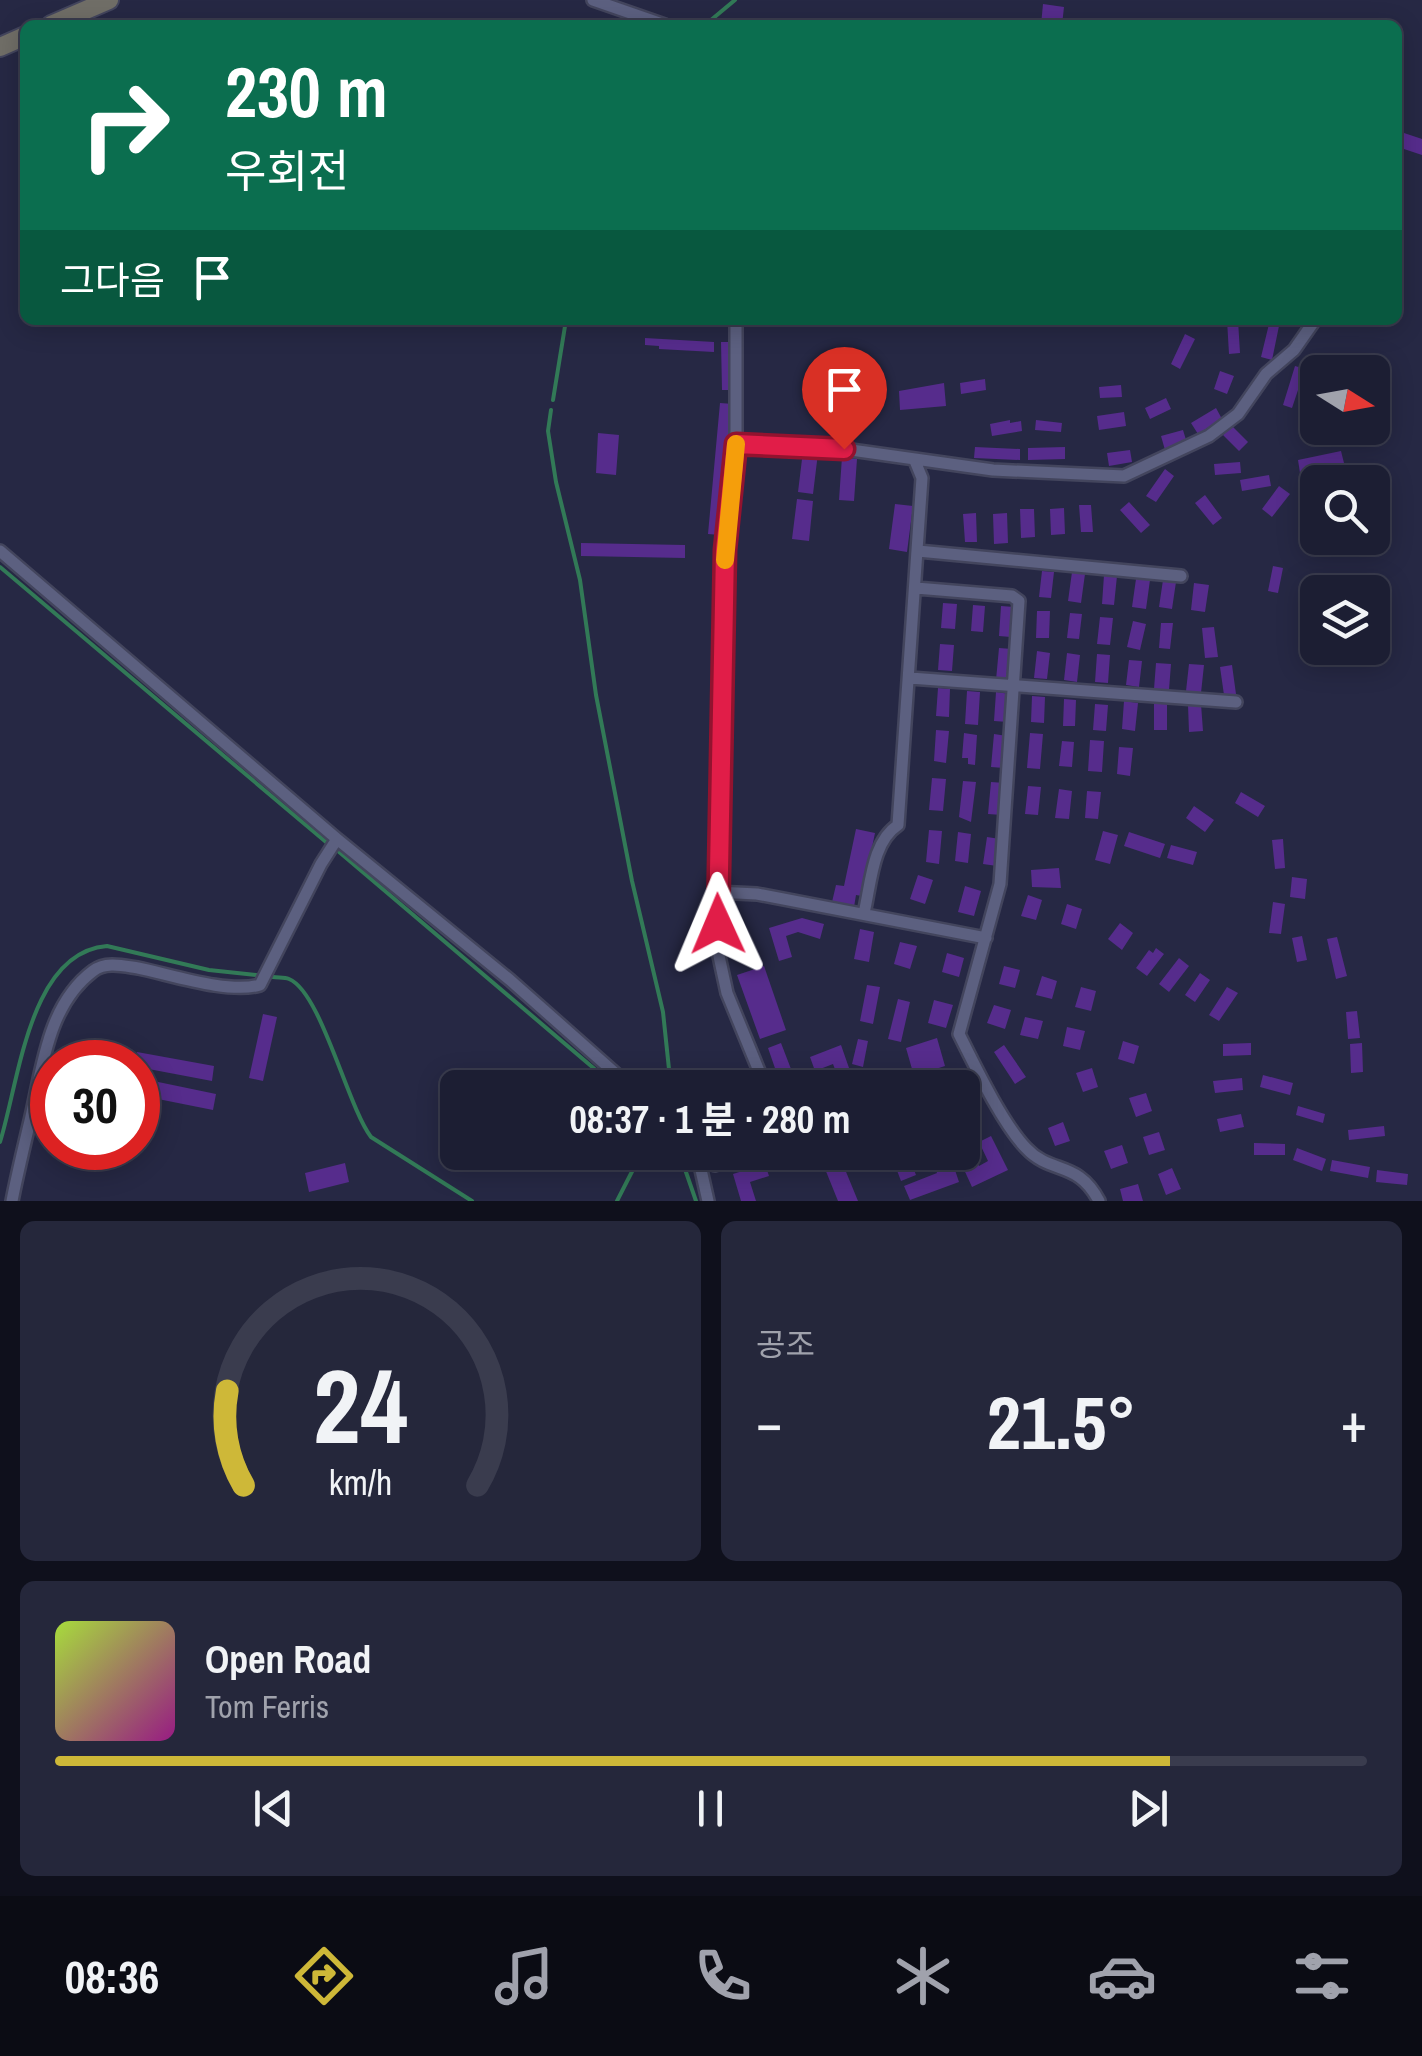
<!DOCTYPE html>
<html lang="ko">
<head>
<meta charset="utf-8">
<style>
  body { margin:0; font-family:"Archivo Narrow","Noto Sans KR",sans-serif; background:#25273b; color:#f1f3f6; height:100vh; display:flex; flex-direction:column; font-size:38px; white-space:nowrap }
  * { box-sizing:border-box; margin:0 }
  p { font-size:32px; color:#a0a2ac }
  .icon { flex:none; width:55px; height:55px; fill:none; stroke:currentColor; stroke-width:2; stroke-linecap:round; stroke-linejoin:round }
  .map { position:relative; height:1201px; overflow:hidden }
  .details { display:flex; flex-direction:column; gap:20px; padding:20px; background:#0f101c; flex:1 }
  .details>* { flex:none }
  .hud { position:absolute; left:20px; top:20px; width:1382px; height:305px; border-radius:15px; box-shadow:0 5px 25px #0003,0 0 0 2px #3a3c4e; background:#0b6e4f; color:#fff; overflow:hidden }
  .needle { width:65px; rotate:101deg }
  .tools { position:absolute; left:1300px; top:355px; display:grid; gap:20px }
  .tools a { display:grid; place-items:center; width:90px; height:90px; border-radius:15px; background:#1c1e33; box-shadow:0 5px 25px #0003,0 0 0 2px #3a3c4e; font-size:50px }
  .speed { position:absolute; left:30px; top:1040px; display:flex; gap:20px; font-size:50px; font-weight:700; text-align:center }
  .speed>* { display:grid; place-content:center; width:130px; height:130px; border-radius:50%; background:#1c1e33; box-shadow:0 5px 25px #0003,0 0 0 2px #3a3c4e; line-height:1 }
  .speed .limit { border:15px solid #d22; background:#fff; color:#111 }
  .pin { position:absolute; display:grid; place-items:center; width:85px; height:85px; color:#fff; margin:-102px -42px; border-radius:50% 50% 50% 0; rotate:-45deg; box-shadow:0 0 10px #0007 }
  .pin .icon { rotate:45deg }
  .me { position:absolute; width:110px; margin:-55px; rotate:359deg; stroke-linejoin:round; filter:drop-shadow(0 0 8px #0008) }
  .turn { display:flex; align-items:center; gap:35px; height:210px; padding:0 40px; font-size:45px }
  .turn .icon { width:130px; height:130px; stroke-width:2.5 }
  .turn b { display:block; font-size:70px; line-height:85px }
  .then { display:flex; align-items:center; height:95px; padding:0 40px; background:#0003; gap:20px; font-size:38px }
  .big { font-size:75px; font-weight:700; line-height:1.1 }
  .details .widget { flex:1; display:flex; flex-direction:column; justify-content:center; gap:15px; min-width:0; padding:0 35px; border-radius:15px; background:#25273b }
  .details .dial { align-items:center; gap:0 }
  .dial svg { height:260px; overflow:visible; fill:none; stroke:#3a3c4e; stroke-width:7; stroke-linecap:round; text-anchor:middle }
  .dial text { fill:#f1f3f6; stroke:none }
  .song { display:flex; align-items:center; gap:30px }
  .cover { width:120px; height:120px; border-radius:15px; background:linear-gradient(135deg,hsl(80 70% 55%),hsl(310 70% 35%)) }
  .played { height:10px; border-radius:5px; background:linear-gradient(90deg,#ceb838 85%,#3a3c4e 85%) }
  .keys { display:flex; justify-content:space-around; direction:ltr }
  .heat { display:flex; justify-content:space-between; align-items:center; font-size:55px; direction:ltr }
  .details .tiles { flex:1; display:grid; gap:20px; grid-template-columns:1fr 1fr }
  .widget:last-child { grid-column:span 2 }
  .trip { position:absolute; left:440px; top:1070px; width:540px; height:100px; border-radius:15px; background:#1c1e33; box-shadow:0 5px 25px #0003,0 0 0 2px #3a3c4e; font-weight:700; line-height:100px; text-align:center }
  .menu { display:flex; height:160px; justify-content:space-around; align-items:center; background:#0b0c14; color:#a0a2ac }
  .menu .icon { width:70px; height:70px }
  .menu .current { color:#ceb838 }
  .menu b { font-size:45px; color:#f1f3f6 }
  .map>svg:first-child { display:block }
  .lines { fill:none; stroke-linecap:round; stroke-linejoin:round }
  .stream { stroke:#327a57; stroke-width:4 }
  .building { fill:#562c8c }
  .street-casing { stroke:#43455d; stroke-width:16 }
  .secondary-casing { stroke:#43455d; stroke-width:22 }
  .street { stroke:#5c6080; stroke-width:11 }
  .secondary { stroke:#706e67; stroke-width:18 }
  .route-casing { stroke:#92132f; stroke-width:25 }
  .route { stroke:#e11d48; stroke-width:18 }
  .slow { stroke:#f59e0b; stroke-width:18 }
</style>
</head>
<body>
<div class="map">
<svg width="1422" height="1201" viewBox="0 0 1422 1201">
  <rect width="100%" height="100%" fill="#262844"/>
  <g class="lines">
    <path class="stream" d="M 705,25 L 735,0
      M 553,400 L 566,320
      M 551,410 L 548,431 L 556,482 L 580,580 L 596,695 L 632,881 L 663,1012 L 671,1088
      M 0,567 L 326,842
      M 338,851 L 617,1088
      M 273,977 C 278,978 284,977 289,979 C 321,992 347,1105 371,1137 L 472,1201
      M 0,1142 C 19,1082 29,952 107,946 L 209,970 L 256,975
      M 679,1152 L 696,1201
      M 617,1201 L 642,1152"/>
  </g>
  <path class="building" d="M 1043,4 L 1064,7 L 1062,25 L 1041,25 Z
    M 1398,131 L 1422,139 L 1422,155 L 1398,147 Z
    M 1227,320 L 1238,320 L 1240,353 L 1229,354 Z
    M 1269,324 L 1279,326 L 1272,360 L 1261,357 Z
    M 1185,334 L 1195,339 L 1180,369 L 1171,364 Z
    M 645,338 L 714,342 L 714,352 L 659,349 L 659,346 L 645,345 Z
    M 721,342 L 733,342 L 733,390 L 722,390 Z
    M 1295,366 L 1305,369 L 1292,408 L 1283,405 Z
    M 1220,371 L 1234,376 L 1227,394 L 1214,389 Z
    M 985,379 L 986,390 L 961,394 L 960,383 Z
    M 944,383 L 946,406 L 900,410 L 899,391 Z
    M 1121,385 L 1122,397 L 1100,398 L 1099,387 Z
    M 877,393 L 877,403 L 850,405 L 849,395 Z
    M 1166,398 L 1171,409 L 1150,419 L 1145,408 Z
    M 720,403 L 733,404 L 720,535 L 708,534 Z
    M 1216,408 L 1222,419 L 1198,434 L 1191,423 Z
    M 1124,412 L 1126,426 L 1099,430 L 1097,416 Z
    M 1010,420 L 1010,423 L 1021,421 L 1022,431 L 992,436 L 990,424 Z
    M 1036,420 L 1062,423 L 1061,432 L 1035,430 Z
    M 1232,426 L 1248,442 L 1239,451 L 1223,435 Z
    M 1183,430 L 1187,443 L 1165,450 L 1161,436 Z
    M 598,433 L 619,435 L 616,475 L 596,473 Z
    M 975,447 L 1020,449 L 1020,460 L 974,458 Z
    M 1065,447 L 1065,459 L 1028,460 L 1028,448 Z
    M 1130,450 L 1132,462 L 1109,466 L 1107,453 Z
    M 803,451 L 818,453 L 813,494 L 798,492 Z
    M 1341,451 L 1344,463 L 1300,473 L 1298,460 Z
    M 842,457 L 857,459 L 854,501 L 839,500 Z
    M 1240,462 L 1241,473 L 1215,475 L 1214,464 Z
    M 1165,469 L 1174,476 L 1156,502 L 1146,496 Z
    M 1269,475 L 1271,486 L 1242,491 L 1240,480 Z
    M 1279,486 L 1290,494 L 1272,517 L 1262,509 Z
    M 1205,495 L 1222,518 L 1213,525 L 1195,503 Z
    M 797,499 L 813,501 L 809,541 L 792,539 Z
    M 1129,502 L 1150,525 L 1141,533 L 1120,510 Z
    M 895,504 L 913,506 L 907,552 L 889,549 Z
    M 1079,505 L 1091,505 L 1093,532 L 1081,532 Z
    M 1064,508 L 1065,534 L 1051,535 L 1050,509 Z
    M 1020,509 L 1034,509 L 1035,537 L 1021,538 Z
    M 976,513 L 977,542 L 965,542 L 963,514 Z
    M 1007,513 L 1008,543 L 994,544 L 993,514 Z
    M 581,543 L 685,545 L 685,558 L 581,556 Z
    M 1273,566 L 1283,568 L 1278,593 L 1268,591 Z
    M 1042,571 L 1054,572 L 1051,598 L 1039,597 Z
    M 1072,572 L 1085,574 L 1081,603 L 1068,601 Z
    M 1104,575 L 1117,576 L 1114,605 L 1102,604 Z
    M 1136,579 L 1150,580 L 1146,609 L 1132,607 Z
    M 1163,580 L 1176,582 L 1172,609 L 1159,607 Z
    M 1194,583 L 1209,585 L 1205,612 L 1191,610 Z
    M 943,603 L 957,604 L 955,629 L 941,628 Z
    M 973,605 L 985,606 L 983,632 L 971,631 Z
    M 1001,606 L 1014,607 L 1011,637 L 999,636 Z
    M 1037,611 L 1050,611 L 1049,638 L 1036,638 Z
    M 1070,613 L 1082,614 L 1079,639 L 1067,638 Z
    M 1100,617 L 1113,618 L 1110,645 L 1097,644 Z
    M 1133,621 L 1146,624 L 1140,650 L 1127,647 Z
    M 1161,623 L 1173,623 L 1170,649 L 1159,648 Z
    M 1214,627 L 1218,657 L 1205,658 L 1202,628 Z
    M 940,644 L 954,645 L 952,671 L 938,670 Z
    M 999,648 L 1012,649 L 1009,681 L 996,680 Z
    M 1037,651 L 1050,653 L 1047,679 L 1034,678 Z
    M 1067,653 L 1080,655 L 1077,682 L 1064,680 Z
    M 1097,654 L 1110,655 L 1108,683 L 1095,682 Z
    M 1129,660 L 1142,661 L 1139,687 L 1126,685 Z
    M 1156,663 L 1171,664 L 1169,690 L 1154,689 Z
    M 1189,664 L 1204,665 L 1201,693 L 1186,691 Z
    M 1232,665 L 1236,694 L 1224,695 L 1220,667 Z
    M 938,688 L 950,689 L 949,717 L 936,716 Z
    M 967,691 L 980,692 L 978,725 L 965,724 Z
    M 996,692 L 1010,694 L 1008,722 L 994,721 Z
    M 1032,696 L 1045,697 L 1044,723 L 1031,722 Z
    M 1064,699 L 1076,700 L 1075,726 L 1063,726 Z
    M 1124,701 L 1138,703 L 1135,731 L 1122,729 Z
    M 1154,702 L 1167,702 L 1167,730 L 1154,730 Z
    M 1095,704 L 1108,705 L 1106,731 L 1093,730 Z
    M 1201,704 L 1203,731 L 1189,732 L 1188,705 Z
    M 936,730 L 949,731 L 946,763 L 934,761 Z
    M 964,733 L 977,735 L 975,765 L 968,764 L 968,758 L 962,758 Z
    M 1030,733 L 1043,734 L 1040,769 L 1027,768 Z
    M 994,734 L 1007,736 L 1004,768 L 991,767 Z
    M 1090,740 L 1104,741 L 1102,772 L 1088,771 Z
    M 1062,741 L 1074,742 L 1072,767 L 1059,766 Z
    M 1119,747 L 1133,748 L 1130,776 L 1117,774 Z
    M 932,778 L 946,779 L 943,811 L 929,810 Z
    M 963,781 L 976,782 L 971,822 L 959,817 Z
    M 991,782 L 1005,783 L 1002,815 L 988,814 Z
    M 1028,786 L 1041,787 L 1038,815 L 1025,814 Z
    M 1059,789 L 1072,791 L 1069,819 L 1055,818 Z
    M 1087,791 L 1101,792 L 1098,819 L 1085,818 Z
    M 1241,792 L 1265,806 L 1258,817 L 1235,803 Z
    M 1194,806 L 1214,820 L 1205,832 L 1186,818 Z
    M 856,829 L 875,833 L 862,896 L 856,895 L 854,907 L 832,902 L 836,885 L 844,886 Z
    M 929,830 L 942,831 L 939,864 L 926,862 Z
    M 1103,831 L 1118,835 L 1110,864 L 1095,860 Z
    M 958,832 L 971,834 L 968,863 L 955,861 Z
    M 1129,832 L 1165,844 L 1160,858 L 1124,846 Z
    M 987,837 L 1000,839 L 997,866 L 983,864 Z
    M 1283,839 L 1285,868 L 1275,869 L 1272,840 Z
    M 1171,845 L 1197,852 L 1193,865 L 1167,858 Z
    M 1059,868 L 1061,888 L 1032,887 L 1031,870 Z
    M 918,875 L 933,880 L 925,904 L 910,899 Z
    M 1292,877 L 1307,879 L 1305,899 L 1290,897 Z
    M 965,886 L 981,891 L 974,916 L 958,912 Z
    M 1028,895 L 1042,900 L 1036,920 L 1021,916 Z
    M 1273,902 L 1285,904 L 1281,934 L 1269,933 Z
    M 1067,904 L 1082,909 L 1076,929 L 1061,924 Z
    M 802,918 L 824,924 L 820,939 L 798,932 L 786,936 L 792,957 L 779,961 L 769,928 Z
    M 1120,923 L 1133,933 L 1122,950 L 1108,939 Z
    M 860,929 L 874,932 L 869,962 L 854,959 Z
    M 1302,936 L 1307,960 L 1297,962 L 1292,938 Z
    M 1337,937 L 1347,976 L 1336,979 L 1327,939 Z
    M 900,942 L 917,946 L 910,969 L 894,964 Z
    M 1156,948 L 1164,954 L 1147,976 L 1136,968 L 1149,950 L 1153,953 Z
    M 947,953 L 964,958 L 959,977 L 942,972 Z
    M 1179,958 L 1189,966 L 1169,992 L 1159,984 Z
    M 764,966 L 786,1030 L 760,1039 L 737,975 Z
    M 1004,966 L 1020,970 L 1015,988 L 999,984 Z
    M 1200,973 L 1210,980 L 1195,1002 L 1185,995 Z
    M 1042,976 L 1057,981 L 1052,999 L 1036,995 Z
    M 867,985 L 880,987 L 873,1024 L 860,1021 Z
    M 1081,987 L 1096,991 L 1091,1011 L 1075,1007 Z
    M 1227,987 L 1238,993 L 1219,1021 L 1209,1015 Z
    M 898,999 L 910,1002 L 901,1042 L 888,1039 Z
    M 934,1000 L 953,1005 L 946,1028 L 928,1023 Z
    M 994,1005 L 1011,1010 L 1005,1029 L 987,1023 Z
    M 1357,1011 L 1360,1038 L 1348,1039 L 1346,1012 Z
    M 263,1014 L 277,1017 L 263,1081 L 249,1078 Z
    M 1025,1017 L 1043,1021 L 1038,1039 L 1020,1035 Z
    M 1067,1027 L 1085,1031 L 1080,1050 L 1063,1046 Z
    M 937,1038 L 945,1066 L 914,1076 L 906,1048 Z
    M 858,1039 L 868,1041 L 863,1067 L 852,1064 Z
    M 1123,1041 L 1139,1046 L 1134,1064 L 1118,1059 Z
    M 781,1043 L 791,1069 L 777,1074 L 768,1048 Z
    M 1251,1043 L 1251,1055 L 1223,1056 L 1223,1044 Z
    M 1362,1043 L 1363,1072 L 1351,1073 L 1350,1044 Z
    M 841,1045 L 856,1088 L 842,1088 L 833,1064 L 815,1071 L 810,1057 Z
    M 1004,1045 L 1026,1077 L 1015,1084 L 994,1052 Z
    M 137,1052 L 214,1066 L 212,1081 L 138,1067 Z
    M 1092,1068 L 1098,1087 L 1083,1092 L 1076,1073 Z
    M 1263,1075 L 1293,1083 L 1290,1095 L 1260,1087 Z
    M 139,1078 L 216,1094 L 213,1110 L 138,1095 Z
    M 1242,1078 L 1243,1090 L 1215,1093 L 1213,1081 Z
    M 1146,1093 L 1152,1111 L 1136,1117 L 1129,1098 Z
    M 1298,1106 L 1325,1114 L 1323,1123 L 1296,1115 Z
    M 1241,1114 L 1244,1127 L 1220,1132 L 1217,1119 Z
    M 1063,1122 L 1070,1141 L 1055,1146 L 1048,1128 Z
    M 1384,1126 L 1385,1136 L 1349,1140 L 1348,1130 Z
    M 1159,1132 L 1165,1150 L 1149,1155 L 1143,1137 Z
    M 991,1136 L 1008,1170 L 972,1187 L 956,1152 L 962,1152 L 962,1140 L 966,1138 L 979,1166 L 988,1161 L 979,1142 Z
    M 1254,1143 L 1285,1144 L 1285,1155 L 1254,1155 Z
    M 1122,1145 L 1128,1163 L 1111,1169 L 1104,1151 Z
    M 1297,1148 L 1326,1159 L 1322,1171 L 1293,1160 Z
    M 822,1152 L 882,1152 L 867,1159 L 865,1153 L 842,1162 L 858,1201 L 838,1201 L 819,1154 Z
    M 890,1152 L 907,1152 L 916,1175 L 901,1181 Z
    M 930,1152 L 949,1152 L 959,1182 L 910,1200 L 904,1186 L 937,1173 Z
    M 1332,1160 L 1370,1167 L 1368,1178 L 1330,1171 Z
    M 345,1163 L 349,1182 L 309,1192 L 305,1173 Z
    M 765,1164 L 769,1176 L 750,1182 L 756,1201 L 741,1201 L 733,1174 Z
    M 1172,1168 L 1181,1189 L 1166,1195 L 1158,1174 Z
    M 1377,1170 L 1408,1174 L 1407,1185 L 1376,1182 Z
    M 1138,1184 L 1143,1201 L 1123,1201 L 1120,1189 Z"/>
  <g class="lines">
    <defs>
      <path id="street" d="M 593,0 L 665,25
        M 736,320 L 736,444 L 725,550 L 716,892 L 719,956 L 727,993 L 766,1088
        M 736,444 L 844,449 L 993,470 L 1124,476 L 1209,436 L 1238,414 L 1266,374 L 1294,350 L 1315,320
        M 0,551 L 337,839 L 510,980 L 632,1088
        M 918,551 L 1181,576
        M 916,588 L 1012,596 L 1019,601 L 1000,884 L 959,1034 C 975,1066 1002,1123 1026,1148 C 1051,1175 1078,1160 1099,1201
        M 910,678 L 1236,702
        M 716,892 L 757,894 L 986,938
        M 864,913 C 871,884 872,842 898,825 L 922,478 L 915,461
        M 944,1088 L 981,1078
        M 697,1152 L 708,1201
        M 702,1152 L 715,1165 L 752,1152
        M 12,1201 C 17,1175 23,1151 29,1125 C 42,1073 46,1006 93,971 C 106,961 124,966 138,968 C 172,975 228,994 260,985 L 321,864 L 337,839"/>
      <path id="secondary" d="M 51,25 L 109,0
        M 0,47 L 25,36"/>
    </defs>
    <use href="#street" class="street-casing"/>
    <use href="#secondary" class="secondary-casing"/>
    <use href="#street" class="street"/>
    <use href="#secondary" class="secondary"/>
  </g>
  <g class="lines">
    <defs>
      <path id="route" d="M 718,924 L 725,550 L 736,444 L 844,449"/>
    </defs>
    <use href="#route" class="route-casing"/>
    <use href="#route" class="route"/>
    <path class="slow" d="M 725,560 L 736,444"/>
  </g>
</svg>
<div class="tools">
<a><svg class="needle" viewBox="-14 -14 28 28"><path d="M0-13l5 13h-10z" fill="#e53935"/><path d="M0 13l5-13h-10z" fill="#a0a2ac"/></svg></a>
<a><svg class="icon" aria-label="search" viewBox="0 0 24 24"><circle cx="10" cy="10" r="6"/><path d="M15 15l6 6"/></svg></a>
<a><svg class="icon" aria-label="layers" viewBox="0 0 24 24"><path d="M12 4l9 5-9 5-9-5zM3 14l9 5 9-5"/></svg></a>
</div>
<div class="speed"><div class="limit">30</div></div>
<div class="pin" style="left:844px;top:449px;background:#d93025"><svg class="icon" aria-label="arrive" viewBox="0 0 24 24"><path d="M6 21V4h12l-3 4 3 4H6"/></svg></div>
<svg class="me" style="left:718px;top:924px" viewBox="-20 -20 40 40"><path d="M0-17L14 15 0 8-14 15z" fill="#e11d48" stroke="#fff" stroke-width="4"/></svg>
<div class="trip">08:37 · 1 분 · 280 m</div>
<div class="hud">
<div class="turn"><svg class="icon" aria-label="right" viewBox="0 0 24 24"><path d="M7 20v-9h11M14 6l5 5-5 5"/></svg><div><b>230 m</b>우회전</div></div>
<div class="then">그다음<svg class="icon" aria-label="arrive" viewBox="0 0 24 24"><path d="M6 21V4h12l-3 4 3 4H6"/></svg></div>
</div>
</div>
<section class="details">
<div class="tiles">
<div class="widget dial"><svg viewBox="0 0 100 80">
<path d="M14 69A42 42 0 1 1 86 69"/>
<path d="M14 69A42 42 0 0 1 9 40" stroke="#ceb838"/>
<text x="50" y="56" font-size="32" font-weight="700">24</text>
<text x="50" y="72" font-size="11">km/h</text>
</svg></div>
<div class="widget"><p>공조</p>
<div class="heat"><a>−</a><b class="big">21.5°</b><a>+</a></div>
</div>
<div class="widget">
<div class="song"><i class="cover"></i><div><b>Open Road</b><p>Tom Ferris</p></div></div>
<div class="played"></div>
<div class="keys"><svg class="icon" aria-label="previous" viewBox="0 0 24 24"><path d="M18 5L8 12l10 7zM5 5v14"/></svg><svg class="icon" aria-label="pause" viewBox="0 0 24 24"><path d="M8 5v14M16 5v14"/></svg><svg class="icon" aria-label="next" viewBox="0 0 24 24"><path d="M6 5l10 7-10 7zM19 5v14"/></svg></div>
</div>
</div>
</section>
<nav class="menu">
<b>08:36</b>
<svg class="icon current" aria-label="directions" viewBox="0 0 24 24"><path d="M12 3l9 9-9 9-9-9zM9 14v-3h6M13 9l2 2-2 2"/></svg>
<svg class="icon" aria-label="music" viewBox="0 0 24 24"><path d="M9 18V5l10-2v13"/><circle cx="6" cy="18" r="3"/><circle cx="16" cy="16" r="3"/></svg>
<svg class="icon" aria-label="phone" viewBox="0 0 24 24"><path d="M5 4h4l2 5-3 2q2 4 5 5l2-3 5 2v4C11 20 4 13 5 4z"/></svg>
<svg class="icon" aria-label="climate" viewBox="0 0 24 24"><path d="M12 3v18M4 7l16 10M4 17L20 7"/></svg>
<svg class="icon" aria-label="car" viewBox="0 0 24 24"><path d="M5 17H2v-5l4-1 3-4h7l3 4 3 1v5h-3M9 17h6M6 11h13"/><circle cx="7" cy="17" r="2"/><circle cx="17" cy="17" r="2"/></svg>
<svg class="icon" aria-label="filters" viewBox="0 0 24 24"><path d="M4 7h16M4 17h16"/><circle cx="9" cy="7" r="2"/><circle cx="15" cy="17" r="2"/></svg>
</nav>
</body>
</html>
